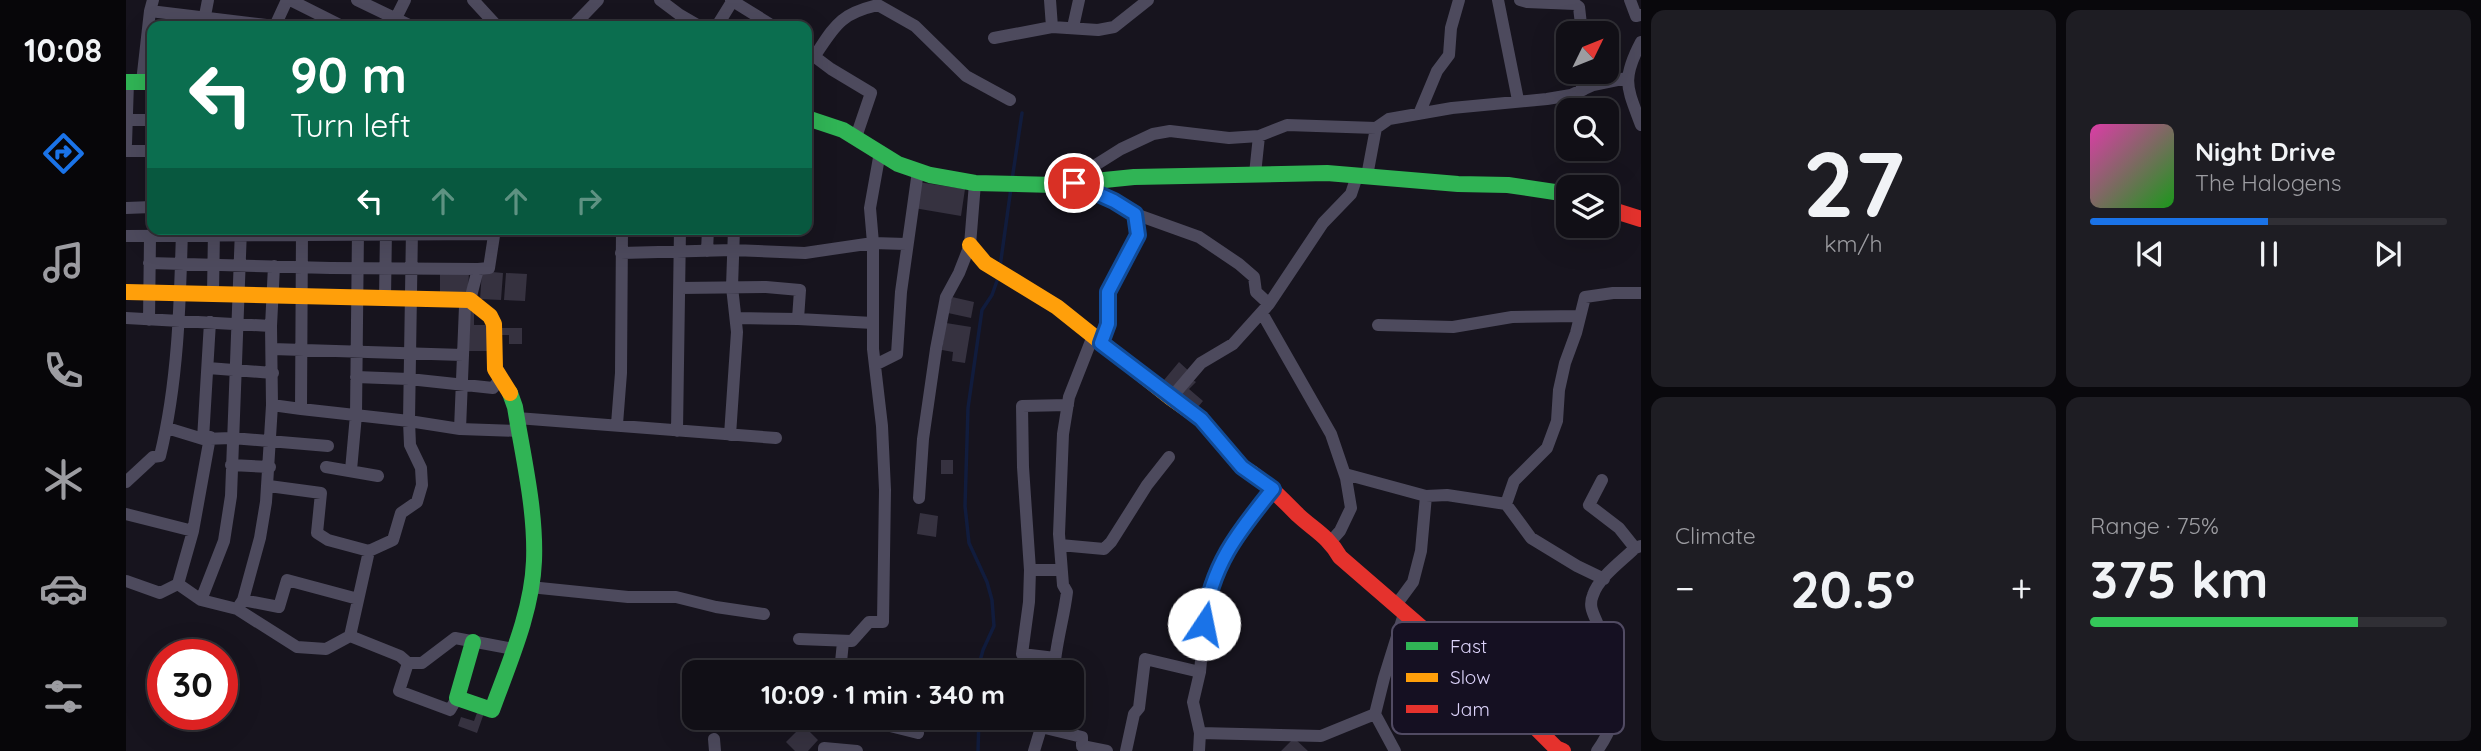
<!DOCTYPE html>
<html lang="en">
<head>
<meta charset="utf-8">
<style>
  body { margin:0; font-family:Quicksand,sans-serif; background:#1e1d23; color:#f1f3f6; height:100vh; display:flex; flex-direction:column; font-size:26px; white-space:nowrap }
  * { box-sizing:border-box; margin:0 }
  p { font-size:23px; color:#9c9ca1 }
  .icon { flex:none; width:38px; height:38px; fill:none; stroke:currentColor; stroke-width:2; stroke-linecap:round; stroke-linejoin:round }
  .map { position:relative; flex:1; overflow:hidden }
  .side { display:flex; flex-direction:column; gap:10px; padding:10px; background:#09080c; width:840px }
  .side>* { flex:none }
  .banner { position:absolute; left:21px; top:21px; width:665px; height:214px; border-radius:14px; box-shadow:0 7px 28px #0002,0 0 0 2px #302f35; background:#0b6e4f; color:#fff; overflow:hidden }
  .needle { width:46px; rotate:47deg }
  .tools { position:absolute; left:1430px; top:21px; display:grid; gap:14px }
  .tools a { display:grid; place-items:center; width:63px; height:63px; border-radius:14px; background:#110f16; box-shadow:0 7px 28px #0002,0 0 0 2px #302f35; font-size:35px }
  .speed { position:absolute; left:21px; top:639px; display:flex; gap:14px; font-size:35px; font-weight:700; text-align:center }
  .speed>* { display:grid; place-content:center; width:91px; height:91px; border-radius:50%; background:#110f16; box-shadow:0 7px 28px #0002,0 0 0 2px #302f35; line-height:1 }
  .speed .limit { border:10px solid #d22; background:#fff; color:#111 }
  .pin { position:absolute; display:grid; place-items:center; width:60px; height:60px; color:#fff; margin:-30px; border:4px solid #fff; border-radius:50%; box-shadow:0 2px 7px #0007 }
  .me { position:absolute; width:77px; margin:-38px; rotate:11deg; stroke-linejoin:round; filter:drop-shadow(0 0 5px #0008) }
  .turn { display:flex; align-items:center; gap:24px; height:147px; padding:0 28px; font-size:32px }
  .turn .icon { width:91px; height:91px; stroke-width:2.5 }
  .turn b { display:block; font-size:49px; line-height:60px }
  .lanes { display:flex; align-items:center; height:66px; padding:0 28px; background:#0003; justify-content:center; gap:35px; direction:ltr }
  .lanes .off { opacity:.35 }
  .big { font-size:52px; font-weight:700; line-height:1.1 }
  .side .card { flex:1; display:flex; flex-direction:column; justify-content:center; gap:10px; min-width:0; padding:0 24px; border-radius:14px; background:#1e1d23 }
  .side .dial { align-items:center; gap:0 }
  .dial b { font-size:91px; line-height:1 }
  .song { display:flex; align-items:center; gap:21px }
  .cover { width:84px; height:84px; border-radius:10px; background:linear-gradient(135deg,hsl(320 70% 55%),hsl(120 70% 35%)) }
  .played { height:7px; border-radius:4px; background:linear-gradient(90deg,#1a73e8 50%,#302f35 50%) }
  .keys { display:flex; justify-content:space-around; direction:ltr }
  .heat { display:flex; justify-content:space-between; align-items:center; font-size:38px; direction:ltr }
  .charge { height:10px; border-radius:5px; background:linear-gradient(90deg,#34c759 75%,#302f35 0) }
  .side .tiles { flex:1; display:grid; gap:10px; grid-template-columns:repeat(2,1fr) }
  .trip { position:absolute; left:556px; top:660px; width:402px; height:70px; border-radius:14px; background:#110f16; box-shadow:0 7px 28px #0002,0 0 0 2px #302f35; font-weight:700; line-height:70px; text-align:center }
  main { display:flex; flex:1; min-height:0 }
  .menu { display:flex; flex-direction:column; width:126px; justify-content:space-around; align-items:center; background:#070609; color:#9c9ca1 }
  .menu .icon { width:49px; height:49px }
  .menu .on { color:#1a73e8 }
  .menu b { font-size:32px; color:#f1f3f6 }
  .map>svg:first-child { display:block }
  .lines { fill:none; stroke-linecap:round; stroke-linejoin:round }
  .stream { stroke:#111c3d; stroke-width:3.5 }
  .building { fill:#363240 }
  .street { stroke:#4d4a5d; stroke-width:12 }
  .fast { stroke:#30b455; stroke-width:16 }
  .slow { stroke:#ff9f0a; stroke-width:16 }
  .jam { stroke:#e5322d; stroke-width:16 }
  .route-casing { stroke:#114b97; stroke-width:18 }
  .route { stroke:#1a73e8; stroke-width:12 }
  .key { fill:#151022; stroke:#514b63; stroke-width:2 }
  .key-label { font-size:19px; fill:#ddd4fb }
</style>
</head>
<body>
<main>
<nav class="menu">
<b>10:08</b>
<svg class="icon on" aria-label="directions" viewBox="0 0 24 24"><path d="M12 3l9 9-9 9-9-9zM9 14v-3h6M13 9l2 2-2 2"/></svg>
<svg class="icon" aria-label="music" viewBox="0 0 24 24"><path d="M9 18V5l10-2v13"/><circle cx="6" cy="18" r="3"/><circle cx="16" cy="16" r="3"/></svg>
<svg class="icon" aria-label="phone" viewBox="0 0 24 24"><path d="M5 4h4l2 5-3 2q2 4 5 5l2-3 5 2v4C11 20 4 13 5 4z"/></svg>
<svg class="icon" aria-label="climate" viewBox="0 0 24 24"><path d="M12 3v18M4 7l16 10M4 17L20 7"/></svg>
<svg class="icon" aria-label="car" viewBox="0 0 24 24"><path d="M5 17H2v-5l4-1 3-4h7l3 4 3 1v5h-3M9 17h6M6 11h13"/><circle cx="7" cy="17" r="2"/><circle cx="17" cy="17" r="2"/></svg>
<svg class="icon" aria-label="filters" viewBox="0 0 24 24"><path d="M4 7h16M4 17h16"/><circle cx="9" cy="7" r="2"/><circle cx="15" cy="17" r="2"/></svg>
</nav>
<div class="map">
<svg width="1515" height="751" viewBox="0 0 1515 751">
  <rect width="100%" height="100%" fill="#17141e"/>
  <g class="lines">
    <path class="stream" d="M 886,180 L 896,113
      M 874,267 L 885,188
      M 851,672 L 857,650 L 868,626 L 866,600 L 861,582 L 843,543 L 839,506 L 842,408 L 856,310 L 866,295 L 872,278
      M 852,751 L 853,718"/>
  </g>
  <path class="building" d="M 792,182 L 839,189 L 835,216 L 788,208 Z
    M 314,270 L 343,271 L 342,296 L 314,295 Z
    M 356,271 L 377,273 L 375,300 L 354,299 Z
    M 380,273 L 401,274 L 399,301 L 378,300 Z
    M 826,297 L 848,302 L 845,318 L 822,313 Z
    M 342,311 L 348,312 L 348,325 L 364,325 L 364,351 L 341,351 Z
    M 820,323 L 845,327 L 839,363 L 826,361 L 827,352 L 816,350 Z
    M 374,328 L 396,328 L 396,344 L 383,344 L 383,335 L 374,335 Z
    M 1053,362 L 1065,373 L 1049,390 L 1038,380 Z
    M 1064,378 L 1070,382 L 1063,389 L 1077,401 L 1072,407 L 1053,392 Z
    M 815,460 L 827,460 L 827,474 L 815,474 Z
    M 794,513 L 812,516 L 810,537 L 791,534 Z
    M 352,710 L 358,713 L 351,733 L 332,726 L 335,717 L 348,721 Z
    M 677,725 L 692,740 L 682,751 L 669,751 L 660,742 Z
    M 1168,738 L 1182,751 L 1155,751 Z"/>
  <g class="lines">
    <path class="street" d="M 164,0 L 216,26
      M 231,0 L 285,26
      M 347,0 L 371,26
      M 534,0 L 554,15 L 573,26
      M 605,0 L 647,26
      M 924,0 L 926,27
      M 1372,0 L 1392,100
      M 1394,0 L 1401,2 L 1449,4 L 1453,7 L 1456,33
      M 1504,0 L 1510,16 L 1515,15
      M 24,11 L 149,26
      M 77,26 L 82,0
      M 149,26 L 161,0
      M 266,26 L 279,0
      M 447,26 L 472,0
      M 591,26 L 607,0
      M 947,27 L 953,0
      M 868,38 L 926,27 L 972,30 L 988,27 L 1022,0
      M 1515,42 C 1495,80 1501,87 1515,125
      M 681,51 L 705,69 L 745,93 L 730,137
      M 688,57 C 709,26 713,14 752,5 L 789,26 L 840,76 L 884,100
      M 1452,72 L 1457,90
      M 16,82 L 24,11 L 27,0
      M 1293,114 L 1311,71 L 1323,55 L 1325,28 L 1333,0
      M 0,120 L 26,120
      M 0,144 L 2,82
      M 0,151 L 26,151
      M 1129,174 L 1133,136
      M 1241,176 L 1250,128 L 1263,119 L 1326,108 L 1421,99 L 1445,95 L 1467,85 L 1501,78
      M 962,182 L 968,166 L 995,149 L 1027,134 L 1044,131 L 1103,138 L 1133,136 L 1161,125 L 1250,128
      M 948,183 L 988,201 L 1009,214 L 1012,235 L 982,292 L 982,324 L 975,343
      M 0,208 L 26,207
      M 1009,214 L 1073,237 L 1113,264 L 1128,277 L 1130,292 L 1143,304
      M 0,236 L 369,234
      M 581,251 L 582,229
      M 495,253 L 607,250 L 679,253 L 747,243 L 780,244
      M 23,263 L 205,268 L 352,269
      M 554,288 L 640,287 L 674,290 L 672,319
      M 87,294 L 88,230
      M 259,299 L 260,229
      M 1136,313 L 1205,434 L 1220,478 L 1225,508 L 1214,531 L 1205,541
      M 0,318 L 145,326
      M 610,318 L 672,319 L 747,323
      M 23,320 L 24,237
      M 1252,325 L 1327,327 L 1386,317 L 1453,316
      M 146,349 L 337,355
      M 749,365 L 771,354 L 775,292 L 792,171
      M 82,368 L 147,373
      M 230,377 L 283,379 L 367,388 L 375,378
      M 1045,398 L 1075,363 L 1107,344 L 1143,304 L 1197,223 L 1225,194 L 1231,176
      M 146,405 L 145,326 L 148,266
      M 175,409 L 283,421 L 334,429 L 394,431
      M 391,418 L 650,438
      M 491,424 L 495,373 L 496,229
      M 41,428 L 77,439 L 84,322
      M 334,429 L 339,306 L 344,300 L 352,269 L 363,268 L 369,229
      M 551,431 L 554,229
      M 604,435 L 611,332 L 606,287 L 608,229
      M 84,437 L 67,531 L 52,584 L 75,600 L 111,609 L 117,600 L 134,538 L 140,502 L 146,405 L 175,409 L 176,229
      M 77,439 L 106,438 L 202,446
      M 105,465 L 144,467
      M 200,467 L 252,476
      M 225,470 L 230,415 L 232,230
      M 1219,474 L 1300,496 L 1321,495 L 1380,504 L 1405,538 L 1451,566 L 1478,579
      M 1476,480 L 1463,505 L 1493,528 L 1509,548
      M 0,482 L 27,457 L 34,456 C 52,383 54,305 56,230
      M 143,486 L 195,493 L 191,533 L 202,540 L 243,551 L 267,540 L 275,513 L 291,502 L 296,485 L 295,468 L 284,445 L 283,421 L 286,229
      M 793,498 L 797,439 L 810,349 L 820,297 L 833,273 L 844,245 L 849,183
      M 1380,504 L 1388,481 L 1421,448 L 1431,421 L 1433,390 L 1439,363 L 1450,333 L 1459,297 L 1487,293 L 1515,293
      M 0,514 L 67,531
      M 934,545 L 978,549 L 985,542 L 1021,485 L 1043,457
      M 904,570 L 935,570
      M 0,581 L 34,593 L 52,584
      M 404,587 L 502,597 L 550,597 L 590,607 L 638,614
      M 75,600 L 98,541 L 105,496 L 115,229
      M 117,600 L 153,607 L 161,580 L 232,599
      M 1270,605 L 1287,582 L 1295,551 L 1300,496
      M 111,609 L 171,647 L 200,649 L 224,636
      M 224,636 L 274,656 L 282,663 L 273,691 L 324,710 L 331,698
      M 224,636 L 243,551
      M 673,639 L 726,641 L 743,622 L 757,622 L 759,490 L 756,426 L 747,349 L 747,243 L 744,208 L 754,152
      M 929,658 L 896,654 L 903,602 L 904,570 L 897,467 L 896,406 L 942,405
      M 282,663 L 296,663 L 329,638 L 387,649
      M 714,672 L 717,642
      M 928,672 C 929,646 938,618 941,592 L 937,585 L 933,534 L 937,434 L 943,397 L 967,336
      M 732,718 L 792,733
      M 915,727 L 956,737 L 956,746 L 981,751
      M 1074,733 L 1195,736 L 1249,714
      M 588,739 L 589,751
      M 698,751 L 698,748 L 731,751
      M 908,751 L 918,718
      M 1000,751 L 1008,714 L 1013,708 L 1019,659 L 1074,672
      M 1073,751 L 1074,733 L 1067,702 L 1074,672 L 1080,604 L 1092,570 L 1111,533 L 1147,489
      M 1269,751 L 1249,714 L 1258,678 L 1278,614
      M 1471,751 C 1504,704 1491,674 1472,625 C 1468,614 1462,607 1467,595 C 1473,577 1496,561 1509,548 L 1515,546"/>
    <path class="fast" d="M 0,82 L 26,82
      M 681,118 L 717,130 L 772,164 L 804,175 L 849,183 L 929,185 L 1008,177 L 1201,173 L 1332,184 L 1382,185 L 1442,194
      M 347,642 L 331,698 L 366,710 C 383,663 406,612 408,561 C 410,510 397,457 389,407 L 384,393"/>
    <path class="slow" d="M 844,245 L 859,263 L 931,307 L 1045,398 L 1075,419 L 1116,467 L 1127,474
      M 0,292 L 344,300 L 364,316 L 368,324 L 369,369 L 384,393"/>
    <path class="jam" d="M 1480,208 L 1515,219
      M 1127,474 C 1144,486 1157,500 1172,515 C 1188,530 1202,536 1214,557 L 1401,719 L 1430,748 L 1437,751"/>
  </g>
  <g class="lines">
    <defs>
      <path id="route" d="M 948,183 L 988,201 L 1009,214 L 1012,235 L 982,292 L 982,324 L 975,343 L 1075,419 L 1116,467 L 1147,489 C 1112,532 1084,567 1078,624"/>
    </defs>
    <use href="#route" class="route-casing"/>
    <use href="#route" class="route"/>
  </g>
  <rect x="1266" y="622" width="232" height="112" rx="10" class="key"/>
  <rect x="1280" y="642" width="32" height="8" fill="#30b455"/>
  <rect x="1280" y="673" width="32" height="9" fill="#ff9f0a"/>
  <rect x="1280" y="705" width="32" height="8" fill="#e5322d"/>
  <g class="key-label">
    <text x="1324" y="653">Fast</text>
    <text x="1324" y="684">Slow</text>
    <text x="1324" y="716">Jam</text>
  </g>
</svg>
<div class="tools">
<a><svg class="needle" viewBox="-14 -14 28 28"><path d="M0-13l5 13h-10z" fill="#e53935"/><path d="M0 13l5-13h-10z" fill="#9c9ca1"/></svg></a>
<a><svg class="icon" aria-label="search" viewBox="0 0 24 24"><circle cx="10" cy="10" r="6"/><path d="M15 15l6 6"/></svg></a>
<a><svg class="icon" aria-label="layers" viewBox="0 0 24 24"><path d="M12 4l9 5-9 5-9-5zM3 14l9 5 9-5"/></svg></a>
</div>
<div class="speed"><div class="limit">30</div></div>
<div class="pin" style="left:948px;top:183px;background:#d93025"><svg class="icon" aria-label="arrive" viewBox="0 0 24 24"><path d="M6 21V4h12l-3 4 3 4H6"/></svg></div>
<svg class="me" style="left:1078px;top:624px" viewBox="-20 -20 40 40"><circle r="19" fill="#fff"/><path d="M0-13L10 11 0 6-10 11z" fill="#1a73e8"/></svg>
<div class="trip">10:09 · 1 min · 340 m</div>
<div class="banner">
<div class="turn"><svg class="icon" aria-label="left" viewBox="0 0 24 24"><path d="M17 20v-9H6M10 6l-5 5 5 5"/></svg><div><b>90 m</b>Turn left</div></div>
<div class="lanes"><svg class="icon" aria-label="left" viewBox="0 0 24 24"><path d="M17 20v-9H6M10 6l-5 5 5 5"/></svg><svg class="icon off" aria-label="ahead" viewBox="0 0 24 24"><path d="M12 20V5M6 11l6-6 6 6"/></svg><svg class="icon off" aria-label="ahead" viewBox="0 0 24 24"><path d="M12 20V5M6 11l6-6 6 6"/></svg><svg class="icon off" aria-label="right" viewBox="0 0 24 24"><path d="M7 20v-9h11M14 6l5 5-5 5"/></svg></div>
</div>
</div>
<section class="side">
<div class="tiles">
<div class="card dial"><b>27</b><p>km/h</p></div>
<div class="card">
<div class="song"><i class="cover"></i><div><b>Night Drive</b><p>The Halogens</p></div></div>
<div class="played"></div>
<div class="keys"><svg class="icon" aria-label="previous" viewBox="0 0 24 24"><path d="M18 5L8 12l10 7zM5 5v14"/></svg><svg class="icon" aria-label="pause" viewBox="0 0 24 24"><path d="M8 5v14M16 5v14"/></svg><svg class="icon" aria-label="next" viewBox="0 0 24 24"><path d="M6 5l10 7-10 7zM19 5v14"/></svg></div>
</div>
<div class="card"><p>Climate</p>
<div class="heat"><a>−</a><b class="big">20.5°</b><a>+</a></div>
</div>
<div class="card"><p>Range · 75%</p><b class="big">375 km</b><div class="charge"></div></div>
</div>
</section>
</main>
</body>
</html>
